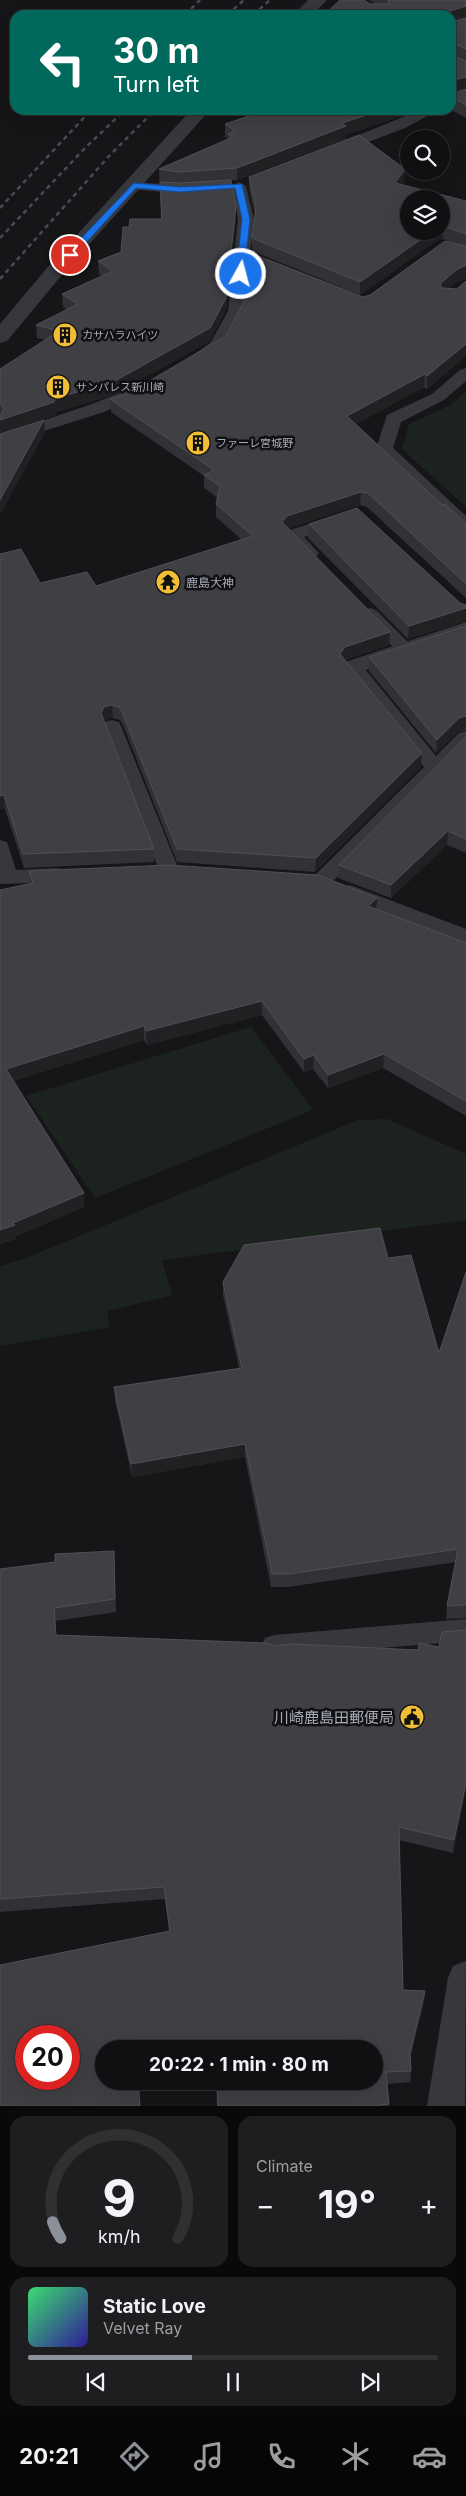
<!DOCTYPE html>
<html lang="en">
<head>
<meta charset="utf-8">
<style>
  body { margin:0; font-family:Inter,"Noto Sans JP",sans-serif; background:#1e1e20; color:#f1f3f6; height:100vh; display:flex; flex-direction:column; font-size:19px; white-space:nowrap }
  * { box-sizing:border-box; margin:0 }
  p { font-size:16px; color:#9c9d9f }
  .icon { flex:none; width:28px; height:28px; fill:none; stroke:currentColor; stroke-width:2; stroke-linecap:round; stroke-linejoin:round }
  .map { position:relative; height:2106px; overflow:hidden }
  .panel { display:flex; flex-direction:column; gap:10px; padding:10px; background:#09090a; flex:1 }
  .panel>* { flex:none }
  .top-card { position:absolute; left:10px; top:10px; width:446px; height:105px; border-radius:15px; box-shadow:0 5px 20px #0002,0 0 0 1px #303032; background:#00695c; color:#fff; overflow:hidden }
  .fabs { position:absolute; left:400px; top:130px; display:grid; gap:10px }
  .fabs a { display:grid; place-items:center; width:50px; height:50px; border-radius:50%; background:#101012; box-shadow:0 5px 20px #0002,0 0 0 1px #303032; font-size:25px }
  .speed { position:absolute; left:15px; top:2025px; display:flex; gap:10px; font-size:25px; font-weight:700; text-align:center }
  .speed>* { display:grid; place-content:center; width:65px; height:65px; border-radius:50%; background:#101012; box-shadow:0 5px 20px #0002,0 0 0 1px #303032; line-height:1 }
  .speed .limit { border:8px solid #d22; background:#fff; color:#111 }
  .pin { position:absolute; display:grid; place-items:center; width:42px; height:42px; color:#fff; margin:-21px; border:2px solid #fff; border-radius:50%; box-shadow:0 1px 5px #0007 }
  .me { position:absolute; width:55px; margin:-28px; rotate:7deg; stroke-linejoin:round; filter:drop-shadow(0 0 4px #0008) }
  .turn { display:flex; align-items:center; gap:18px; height:105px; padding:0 20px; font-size:22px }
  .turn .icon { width:65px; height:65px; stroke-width:2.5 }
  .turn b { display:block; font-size:35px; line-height:42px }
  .big { font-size:38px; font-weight:700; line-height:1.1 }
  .panel .widget { flex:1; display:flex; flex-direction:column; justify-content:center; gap:8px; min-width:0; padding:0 18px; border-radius:15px; background:#1e1e20 }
  .panel .dial { align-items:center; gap:0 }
  .dial svg { height:130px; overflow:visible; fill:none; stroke:#303032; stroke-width:7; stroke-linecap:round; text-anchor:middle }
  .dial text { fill:#f1f3f6; stroke:none }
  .song { display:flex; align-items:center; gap:15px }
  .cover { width:60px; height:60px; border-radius:8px; background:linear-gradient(135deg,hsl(140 70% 55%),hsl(250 70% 35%)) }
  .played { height:5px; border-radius:2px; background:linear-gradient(90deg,#8c9099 40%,#303032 40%) }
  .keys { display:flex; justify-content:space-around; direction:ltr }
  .heat { display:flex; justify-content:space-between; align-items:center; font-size:28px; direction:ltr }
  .panel .tiles { flex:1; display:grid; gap:10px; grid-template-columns:1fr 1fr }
  .widget:last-child { grid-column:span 2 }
  .trip { position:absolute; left:95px; top:2040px; width:288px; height:50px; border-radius:25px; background:#101012; box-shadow:0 5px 20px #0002,0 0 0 1px #303032; font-weight:700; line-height:50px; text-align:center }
  .tabs { display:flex; height:80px; justify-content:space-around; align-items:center; background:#060607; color:#9c9d9f }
  .tabs .icon { width:35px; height:35px }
  .tabs .active { color:#8c9099 }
  .tabs b { font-size:22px; color:#f1f3f6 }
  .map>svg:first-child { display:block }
  .green { fill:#1c231e }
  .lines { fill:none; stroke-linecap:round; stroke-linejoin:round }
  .service { fill:#37383d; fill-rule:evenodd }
  .minor { fill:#37383d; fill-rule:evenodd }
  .tertiary { fill:#37383d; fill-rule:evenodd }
  .rail { stroke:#4a4b52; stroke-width:2.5; stroke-dasharray:4.5 4; stroke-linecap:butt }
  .wall { fill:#323236 }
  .shaded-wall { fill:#212124 }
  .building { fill:#3f3f44; stroke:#4f5056; fill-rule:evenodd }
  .route { fill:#1a73e8; stroke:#114b97 }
  .labels { text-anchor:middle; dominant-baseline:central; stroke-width:5; stroke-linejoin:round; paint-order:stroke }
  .far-poi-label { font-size:11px; fill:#a8acb8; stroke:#111113; text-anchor:start }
  .poi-label { font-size:12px; fill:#a8acb8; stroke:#111113; text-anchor:start }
  .near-poi-label { font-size:15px; fill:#a8acb8; stroke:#111113; text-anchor:end }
</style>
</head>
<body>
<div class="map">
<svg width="466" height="2106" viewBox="0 0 466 2106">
  <rect width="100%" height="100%" fill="#161618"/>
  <path class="green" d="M 466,391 L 466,507 L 402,449 L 409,424 L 451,405 Z
    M 251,1027 L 313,1110 L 95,1198 L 26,1096 Z
    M 387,1119 L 466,1154 L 466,1220 L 162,1260 L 172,1295 L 107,1311 L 110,1327 L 0,1346 L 0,1266 L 24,1259 L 358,1120 Z"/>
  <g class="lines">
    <path class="service" d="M 420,110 L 439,110 L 405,128 L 342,152 L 332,152 L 330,149 L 332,146 Z
      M 134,182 L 188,186 L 195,190 L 188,194 L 129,189 L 127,186 L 129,183 Z
      M 239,182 L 246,186 L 254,219 L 244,311 L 224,348 L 199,362 L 191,357 L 211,342 L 228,311 L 238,219 L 232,186 Z
      M 466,368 L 466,381 L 444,400 L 401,422 L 393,448 L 466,516 L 466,530 L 460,529 L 376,449 L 387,415 L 432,394 L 460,370 Z
      M 135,387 L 141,389 L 143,392 L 141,395 L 104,412 L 0,445 L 0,435 L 92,404 Z
      M 334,516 L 340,517 L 343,521 L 340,525 L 304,537 L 319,553 L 316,557 L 304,557 L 284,535 L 287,531 Z
      M 370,608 L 376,610 L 411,645 L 414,649 L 411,653 L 399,653 L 364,618 L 361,614 L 364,610 Z
      M 353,661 L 360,663 L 436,756 L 459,733 L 466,731 L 466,748 L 328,886 L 321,888 L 314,886 L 311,881 L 314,876 L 424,767 L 346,671 L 344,667 L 346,663 Z
      M 112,720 L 119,722 L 121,726 L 179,870 L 176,875 L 169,877 L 162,875 L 159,870 L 103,726 L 105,722 Z
      M 0,840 L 7,842 L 16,870 L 57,868 L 64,870 L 67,875 L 64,880 L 57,882 L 0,884 Z
      M 350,885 L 466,929 L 466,944 L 343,897 L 340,892 L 343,887 Z
      M 466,1619 L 466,1641 L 274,1657 L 265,1654 L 261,1646 L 265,1638 L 274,1635 Z"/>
    <path class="minor" d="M 466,622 L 466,637 L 353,674 L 345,672 L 341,667 L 345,662 Z
      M 466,1961 L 465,2106 L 427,2106 L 448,1978 L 453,1966 Z"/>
    <path class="tertiary" d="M 308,0 L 327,0 L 312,15 L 293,15 Z
      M 191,110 L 210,110 L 66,270 L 7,341 L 0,343 L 0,324 L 52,262 Z"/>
    <path class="rail" d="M 185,15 L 200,0
      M 227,15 L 244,0
      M 253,15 L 270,0
      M 0,208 L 91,110
      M 0,238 L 86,147 L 125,110
      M 0,279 L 110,155 L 155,110"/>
  </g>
  <path class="wall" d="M 369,0 L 466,0 L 466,118 L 451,110 L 451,94 L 461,90 L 451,93 L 451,15 L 370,4 L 375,4 Z
    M 246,110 L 419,110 L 346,135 L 346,139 L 237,180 L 231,180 L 236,219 L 226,310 L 210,341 L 113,395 L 56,412 L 55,415 L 0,433 L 0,369 L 46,340 L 37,338 L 36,325 L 67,310 L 63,307 L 62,294 L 102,276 L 99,274 L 98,261 L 121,252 L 129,227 L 161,219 L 159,169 L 228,139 L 228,138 L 225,137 L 225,124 L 246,117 Z
    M 405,169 L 404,182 L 402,185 L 466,201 L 466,278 L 455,283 L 448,288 L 457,289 L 466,281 L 466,356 L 427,389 L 424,387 L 356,424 L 442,505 L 466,524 L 466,598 L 367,507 L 360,505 L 289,528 L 389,645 L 345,660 L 421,767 L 315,872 L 177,862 L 123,725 L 120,720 L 113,718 L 104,720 L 104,721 L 154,849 L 154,862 L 24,868 L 5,809 L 0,809 L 40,583 L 96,586 L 242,540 L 216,517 L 216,504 L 218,498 L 204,488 L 204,476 L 111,412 L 110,399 L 127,394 L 370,295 L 456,244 L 443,239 L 436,241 L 360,295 L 252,251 L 252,238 L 255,215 L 249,189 L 249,177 Z
    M 309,524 L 460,603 L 466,605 L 466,621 L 408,639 L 308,538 Z
    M 466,626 L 466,730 L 458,732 L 436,753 L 369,671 L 369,657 Z
    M 466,737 L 466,853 L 447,845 L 391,898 L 338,878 L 339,865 Z
    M 169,865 L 318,875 L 377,898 L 376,910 L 466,943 L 466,1116 L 383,1068 L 328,1088 L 313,1069 L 304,1072 L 262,1015 L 147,1045 L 144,1040 L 13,1081 L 84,1193 L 84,1207 L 16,1236 L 16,1239 L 0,1244 L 0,890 L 30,884 L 29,871 Z
    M 388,1258 L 439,1353 L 466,1272 L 466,1618 L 446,1619 L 447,1606 L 456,1562 L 288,1587 L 271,1587 L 245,1457 L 132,1477 L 115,1401 L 114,1387 L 239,1368 L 223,1295 L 223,1282 Z
    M 114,1551 L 116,1612 L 55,1621 L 56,1635 L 274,1646 L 418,1650 L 439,1647 L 466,1788 L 453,1853 L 399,1840 L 403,1990 L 425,1991 L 424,2002 L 410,2058 L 411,2071 L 410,2082 L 387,2084 L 389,2106 L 217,2106 L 216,2081 L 374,2081 L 374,2049 L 104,2049 L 0,2106 L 169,1932 L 165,1899 L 0,1912 L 0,1569 L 55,1562 Z"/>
  <path class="shaded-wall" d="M 466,6 L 466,18 L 451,22 L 451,15 L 450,15 L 450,11 Z
    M 466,77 L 466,89 L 451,93 L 451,81 Z
    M 382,110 L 419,110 L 346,135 L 346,139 L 237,180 L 237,168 L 342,123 Z
    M 405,169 L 404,182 L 394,196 L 395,183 Z
    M 236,206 L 236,219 L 226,310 L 210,341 L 113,395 L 56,412 L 55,415 L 0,433 L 0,420 L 56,398 Z
    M 443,226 L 443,239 L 436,241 L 360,295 L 360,282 L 433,231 L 441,231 L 441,227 Z
    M 466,265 L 466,278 L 455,283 L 439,297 L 440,284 L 456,270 Z
    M 466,344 L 466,356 L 427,389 L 427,376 Z
    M 425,374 L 424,387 L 347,429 L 347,416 Z
    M 44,420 L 45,433 L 0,515 L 0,500 Z
    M 361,492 L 360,505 L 286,529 L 282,522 L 287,516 Z
    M 466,608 L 466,621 L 408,639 L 409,626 Z
    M 390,632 L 389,645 L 344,660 L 340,654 L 345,647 Z
    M 112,705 L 113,718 L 104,720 L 101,727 L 101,713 L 104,707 Z
    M 466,716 L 465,729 L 458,732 L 436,753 L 437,740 L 459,718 Z
    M 422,753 L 421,767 L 315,872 L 316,858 Z
    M 4,795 L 5,809 L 0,809 L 0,796 Z
    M 448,831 L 447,845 L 391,898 L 391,885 Z
    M 377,898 L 376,911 L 368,906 Z
    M 262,1001 L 262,1015 L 147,1045 L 146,1031 Z
    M 144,1026 L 144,1040 L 7,1083 L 6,1069 Z
    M 384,1054 L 383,1068 L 328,1088 L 328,1075 Z
    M 314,1055 L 313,1069 L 304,1072 L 304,1059 Z
    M 84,1193 L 84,1207 L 16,1236 L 16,1239 L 0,1244 L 0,1230 L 13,1223 Z
    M 245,1444 L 245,1457 L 132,1477 L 131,1464 Z
    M 466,1783 L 466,1788 L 453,1853 L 454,1840 Z
    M 425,1991 L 424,2002 L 408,2065 L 410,2054 Z"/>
  <path class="building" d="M 340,0 L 364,0 L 370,4 L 389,4 L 389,1 L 387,0 L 466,0 L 466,6 L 450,11 L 450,15 L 324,15 Z
    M 466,18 L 466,49 L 451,42 L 451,22 Z
    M 451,55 L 466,61 L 466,77 L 451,81 Z
    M 466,89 L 466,105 L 451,97 L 451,94 Z
    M 251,110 L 382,110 L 342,123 L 346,126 L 237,168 L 179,172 L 159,169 L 233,137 L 228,134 L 235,131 L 225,124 L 255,114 Z
    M 359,135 L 405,169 L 395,183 L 466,201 L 466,234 L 443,226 L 441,227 L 441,199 L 409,199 L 409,231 L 433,231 L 360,282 L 252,238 L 256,207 L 249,177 Z
    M 231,180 L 236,206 L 226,298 L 210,328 L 113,382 L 56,398 L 54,402 L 0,420 L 0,416 L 4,409 L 0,402 L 0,369 L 59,331 L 36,325 L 78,304 L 62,294 L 113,271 L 98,261 L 121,252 L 123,227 L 129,227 L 130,219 L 162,219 L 160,182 L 179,183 Z
    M 445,241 L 466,246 L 466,265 L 456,270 L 440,284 L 442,288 L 457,289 L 466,281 L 466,344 L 427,376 L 425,374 L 347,416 L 442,505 L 445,504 L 466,524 L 466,584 L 368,493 L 361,492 L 287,516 L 282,522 L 390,632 L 345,647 L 340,654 L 422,753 L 316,858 L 177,849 L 122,712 L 119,707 L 112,705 L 104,707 L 101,713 L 154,849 L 23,854 L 4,795 L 0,796 L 0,554 L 21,549 L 40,583 L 87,572 L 96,586 L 253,536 L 216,504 L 220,486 L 204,475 L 214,470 L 110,399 L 127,394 L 226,336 L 246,298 L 251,253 L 363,297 L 370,295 Z
    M 44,420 L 0,500 L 0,434 Z
    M 357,508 L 460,603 L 466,605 L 466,608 L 409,626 L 309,524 Z
    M 466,626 L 466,716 L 459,718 L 437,740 L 369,657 Z
    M 466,737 L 466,839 L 448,831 L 391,885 L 339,865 Z
    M 169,865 L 318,875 L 377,898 L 368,906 L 466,943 L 466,1101 L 384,1054 L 328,1075 L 314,1055 L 304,1059 L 262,1001 L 146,1031 L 144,1026 L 6,1069 L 84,1193 L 13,1223 L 15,1225 L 0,1230 L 0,890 L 33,883 L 29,871 Z
    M 380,1228 L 388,1258 L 411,1255 L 439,1353 L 466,1272 L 466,1605 L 447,1606 L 458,1549 L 289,1574 L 272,1574 L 245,1444 L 131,1464 L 114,1387 L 242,1368 L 223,1282 L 244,1245 Z
    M 114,1551 L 115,1599 L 54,1608 L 56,1635 L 266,1643 L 274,1646 L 293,1644 L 418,1650 L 419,1643 L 439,1647 L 442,1632 L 466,1630 L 466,1783 L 454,1840 L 399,1827 L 403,1990 L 425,1991 L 410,2054 L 411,2071 L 386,2072 L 389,2104 L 379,2105 L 379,2106 L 218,2106 L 217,2081 L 374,2081 L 374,2049 L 104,2049 L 104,2081 L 138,2081 L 140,2106 L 0,2106 L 0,1965 L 170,1931 L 164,1887 L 0,1899 L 0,1569 L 55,1562 L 55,1554 ZM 26,2036 L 69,2036 L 69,2079 L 26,2079 Z"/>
  <path class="route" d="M 134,183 L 180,187 L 242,184 L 250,219 L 244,276 L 236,274 L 242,219 L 235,188 L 180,192 L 136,188 L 73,257 L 67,257 L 67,253 Z"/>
  <defs>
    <symbol id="building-disc" viewBox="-11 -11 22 22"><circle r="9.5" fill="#f1be35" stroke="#111113"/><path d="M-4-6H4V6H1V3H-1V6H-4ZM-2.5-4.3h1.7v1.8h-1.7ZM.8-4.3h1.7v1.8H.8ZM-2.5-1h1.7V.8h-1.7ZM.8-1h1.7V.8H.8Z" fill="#111"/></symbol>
    <symbol id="temple-disc" viewBox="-11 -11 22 22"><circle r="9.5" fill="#f1be35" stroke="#111113"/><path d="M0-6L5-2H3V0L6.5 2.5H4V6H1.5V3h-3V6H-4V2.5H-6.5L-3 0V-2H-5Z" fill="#111"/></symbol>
    <symbol id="civic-disc" viewBox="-11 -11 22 22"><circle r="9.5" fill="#f1be35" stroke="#111113"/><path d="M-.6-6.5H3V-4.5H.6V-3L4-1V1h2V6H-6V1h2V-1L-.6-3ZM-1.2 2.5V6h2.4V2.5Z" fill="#111"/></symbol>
  </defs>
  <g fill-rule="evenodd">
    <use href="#building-disc" x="51" y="321" width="28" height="28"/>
    <use href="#building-disc" x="44" y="373" width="28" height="28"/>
    <use href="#building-disc" x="184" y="429" width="28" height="28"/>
    <use href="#temple-disc" x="154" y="568" width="28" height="28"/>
    <use href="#civic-disc" x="398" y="1703" width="28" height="28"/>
  </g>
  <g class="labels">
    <g class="far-poi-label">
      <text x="82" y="335">カサハラハイツ</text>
      <text x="76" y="387">サンパレス新川崎</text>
      <text x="216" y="443">ファーレ宮城野</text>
    </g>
    <g class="poi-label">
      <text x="186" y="582">鹿島大神</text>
    </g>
    <g class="near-poi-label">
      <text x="394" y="1717">川崎鹿島田郵便局</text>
    </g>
  </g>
</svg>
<div class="fabs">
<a><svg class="icon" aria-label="search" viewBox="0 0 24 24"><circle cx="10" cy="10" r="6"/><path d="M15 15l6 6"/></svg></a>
<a><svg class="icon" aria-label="layers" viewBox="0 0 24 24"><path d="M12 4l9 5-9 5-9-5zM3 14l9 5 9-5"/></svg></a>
</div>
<div class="speed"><div class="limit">20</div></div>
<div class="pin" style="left:70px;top:255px;background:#d93025"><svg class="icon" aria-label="arrive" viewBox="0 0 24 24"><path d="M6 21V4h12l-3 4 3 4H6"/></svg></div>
<svg class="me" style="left:241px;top:274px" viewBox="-20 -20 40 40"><circle r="17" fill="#1a73e8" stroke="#fff" stroke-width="3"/><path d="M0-11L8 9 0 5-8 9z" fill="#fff"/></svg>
<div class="trip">20:22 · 1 min · 80 m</div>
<div class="top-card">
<div class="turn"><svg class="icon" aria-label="left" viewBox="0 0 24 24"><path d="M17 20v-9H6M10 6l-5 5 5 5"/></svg><div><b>30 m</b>Turn left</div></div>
</div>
</div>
<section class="panel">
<div class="tiles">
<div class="widget dial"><svg viewBox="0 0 100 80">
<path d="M14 69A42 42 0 1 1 86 69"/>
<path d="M14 69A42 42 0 0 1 9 59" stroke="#8c9099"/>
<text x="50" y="56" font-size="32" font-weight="700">9</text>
<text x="50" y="72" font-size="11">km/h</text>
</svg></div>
<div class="widget"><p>Climate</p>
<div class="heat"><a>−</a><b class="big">19°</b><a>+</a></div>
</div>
<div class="widget">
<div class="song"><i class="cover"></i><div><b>Static Love</b><p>Velvet Ray</p></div></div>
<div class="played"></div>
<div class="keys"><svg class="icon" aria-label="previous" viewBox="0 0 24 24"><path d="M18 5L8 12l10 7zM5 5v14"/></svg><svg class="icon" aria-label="pause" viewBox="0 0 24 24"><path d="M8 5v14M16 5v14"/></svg><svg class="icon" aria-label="next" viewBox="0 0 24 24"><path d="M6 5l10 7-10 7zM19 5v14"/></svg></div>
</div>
</div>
</section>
<nav class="tabs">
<b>20:21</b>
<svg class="icon active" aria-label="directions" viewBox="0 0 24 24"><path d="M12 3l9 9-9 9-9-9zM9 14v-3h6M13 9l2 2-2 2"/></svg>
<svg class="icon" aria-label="music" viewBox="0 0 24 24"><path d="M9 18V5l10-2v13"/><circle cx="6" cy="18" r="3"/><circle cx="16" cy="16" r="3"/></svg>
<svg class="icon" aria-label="phone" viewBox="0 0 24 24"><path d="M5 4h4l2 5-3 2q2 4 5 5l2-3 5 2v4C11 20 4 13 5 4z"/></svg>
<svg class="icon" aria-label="climate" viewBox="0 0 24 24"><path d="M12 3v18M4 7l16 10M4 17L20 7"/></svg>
<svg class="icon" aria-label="car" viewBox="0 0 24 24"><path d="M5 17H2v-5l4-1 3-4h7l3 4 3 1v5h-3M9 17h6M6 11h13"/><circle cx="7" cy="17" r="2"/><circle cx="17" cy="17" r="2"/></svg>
</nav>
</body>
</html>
